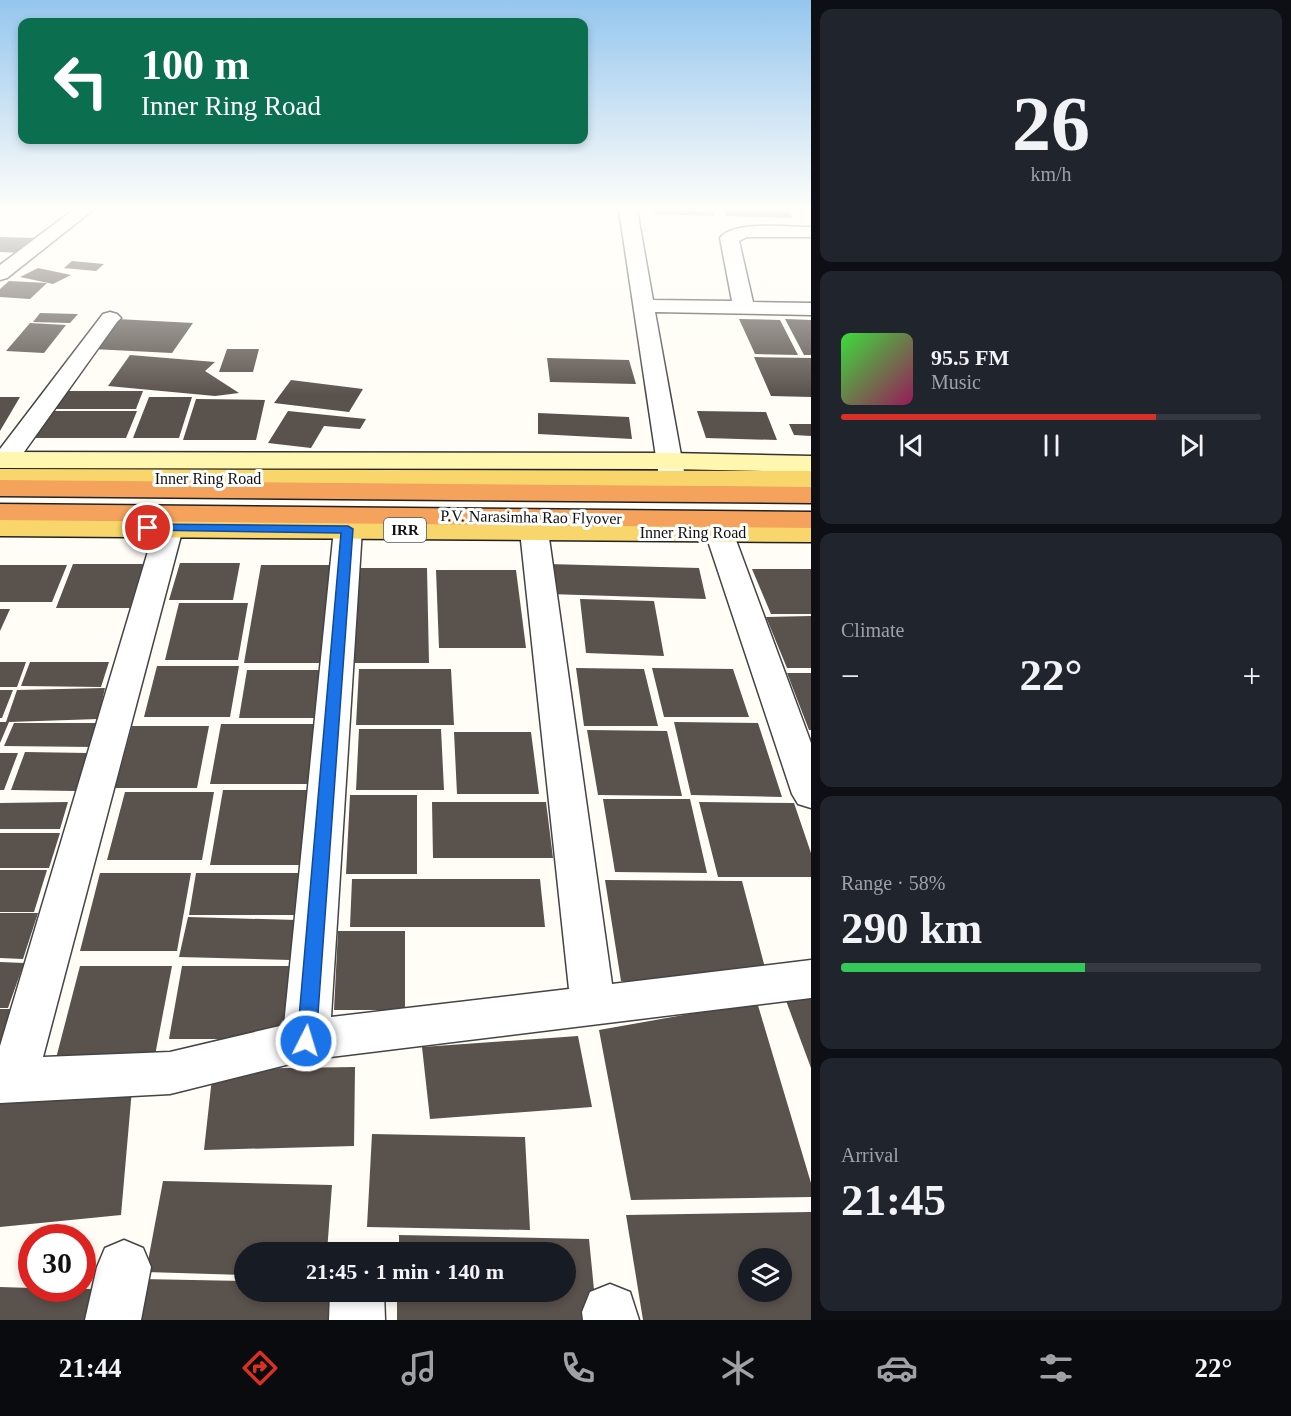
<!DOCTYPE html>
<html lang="en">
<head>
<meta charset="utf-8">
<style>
  body { margin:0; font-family:"Times New Roman",serif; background:#20242c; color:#f1f3f6; height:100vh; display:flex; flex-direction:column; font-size:22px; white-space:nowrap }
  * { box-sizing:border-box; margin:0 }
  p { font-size:20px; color:#9ea1a6 }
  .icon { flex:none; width:33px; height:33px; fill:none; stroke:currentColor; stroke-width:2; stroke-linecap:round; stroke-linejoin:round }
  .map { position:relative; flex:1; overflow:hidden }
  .side { display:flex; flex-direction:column; gap:9px; padding:9px; background:#0d0f14; width:480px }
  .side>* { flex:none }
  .banner { position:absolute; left:18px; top:18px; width:570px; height:126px; border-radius:12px; box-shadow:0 3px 9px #0003; background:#0b6e4f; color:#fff; overflow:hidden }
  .fabs { position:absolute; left:738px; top:1248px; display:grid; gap:12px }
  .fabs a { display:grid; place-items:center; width:54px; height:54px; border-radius:50%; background:#171b24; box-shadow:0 3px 9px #0003; font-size:30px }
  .speed { position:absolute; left:18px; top:1224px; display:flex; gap:12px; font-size:30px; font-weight:700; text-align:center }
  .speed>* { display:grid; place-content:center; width:78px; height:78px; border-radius:50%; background:#171b24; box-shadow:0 3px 9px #0003; line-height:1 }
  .speed .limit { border:9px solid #d22; background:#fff; color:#111 }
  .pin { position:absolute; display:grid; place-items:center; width:51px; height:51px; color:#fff; margin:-26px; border:3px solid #fff; border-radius:50%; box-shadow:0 2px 6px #0007 }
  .me { position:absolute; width:66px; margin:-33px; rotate:5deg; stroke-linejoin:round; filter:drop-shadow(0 0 4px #0008) }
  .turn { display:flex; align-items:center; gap:21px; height:126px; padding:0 24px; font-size:27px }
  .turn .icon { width:78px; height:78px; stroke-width:2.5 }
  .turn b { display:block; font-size:42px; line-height:51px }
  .big { font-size:45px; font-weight:800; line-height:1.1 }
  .side .tile { flex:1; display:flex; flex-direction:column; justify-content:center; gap:9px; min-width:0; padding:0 21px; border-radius:12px; background:#20242c }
  .side .dial { align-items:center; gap:0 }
  .dial b { font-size:78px; line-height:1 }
  .song { display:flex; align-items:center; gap:18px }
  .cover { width:72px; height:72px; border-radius:9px; background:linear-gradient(135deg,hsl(120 70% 55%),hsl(330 70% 35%)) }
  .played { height:6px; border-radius:3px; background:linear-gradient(90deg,#d93025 75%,#363941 75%) }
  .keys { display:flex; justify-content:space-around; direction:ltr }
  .heat { display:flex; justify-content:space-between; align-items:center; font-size:33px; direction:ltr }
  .charge { height:9px; border-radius:4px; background:linear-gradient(90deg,#34c759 58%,#363941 0) }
  .trip { position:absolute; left:234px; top:1242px; width:342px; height:60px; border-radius:30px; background:#171b24; box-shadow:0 3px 9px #0003; font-weight:800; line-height:60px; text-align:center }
  .dock { display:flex; height:96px; justify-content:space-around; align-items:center; background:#090b0e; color:#9ea1a6 }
  .dock .icon { width:42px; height:42px }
  .dock .selected { color:#d93025 }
  .dock b { font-size:27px; color:#f1f3f6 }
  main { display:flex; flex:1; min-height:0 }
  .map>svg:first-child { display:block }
  .building { fill:#5a524d; fill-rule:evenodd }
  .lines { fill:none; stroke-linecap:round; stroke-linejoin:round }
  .street-casing { stroke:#444; stroke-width:3 }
  .secondary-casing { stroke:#333; stroke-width:3 }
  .primary-casing { stroke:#222; stroke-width:3 }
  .highway-casing { stroke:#222; stroke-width:3 }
  .street { fill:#fff; fill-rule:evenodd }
  .secondary { fill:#fff6b0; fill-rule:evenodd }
  .primary { fill:#f9d66b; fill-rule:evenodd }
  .highway { fill:#f5a25d; fill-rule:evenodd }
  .route { fill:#1a73e8; stroke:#114b97; stroke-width:1.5 }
  .labels { text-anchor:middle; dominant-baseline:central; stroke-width:6; stroke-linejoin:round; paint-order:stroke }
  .shield { fill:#fff; stroke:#585858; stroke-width:1.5 }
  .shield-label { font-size:15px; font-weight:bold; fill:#111 }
  .street-label { font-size:16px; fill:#111; stroke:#fff }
</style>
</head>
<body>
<main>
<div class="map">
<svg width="811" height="1320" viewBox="0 0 811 1320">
  <rect width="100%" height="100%" fill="#fffdf5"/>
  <path class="building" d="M 654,210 L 712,210 L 715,216 L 655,214 Z
    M 724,210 L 789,210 L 793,218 L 727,216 Z
    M 0,237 L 39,238 L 25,253 L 0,252 Z
    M 72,261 L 104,264 L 96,271 L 64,268 Z
    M 38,268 L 71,275 L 53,284 L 20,277 Z
    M 9,281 L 47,283 L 30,299 L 0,297 L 0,289 Z
    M 40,313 L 78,314 L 70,323 L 33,322 Z
    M 117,319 L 193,323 L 172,353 L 92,349 Z
    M 739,319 L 780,320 L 798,355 L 755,354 Z
    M 785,319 L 811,320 L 811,355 L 804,355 Z
    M 30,323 L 66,325 L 44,353 L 6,351 Z
    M 227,349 L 259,349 L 253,372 L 219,372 Z
    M 130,355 L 215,362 L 205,371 L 239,393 L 215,396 L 108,386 Z
    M 754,357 L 811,358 L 811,397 L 771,396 Z
    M 547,358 L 629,360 L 636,384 L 550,382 Z
    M 291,380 L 363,389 L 349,412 L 274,403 Z
    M 63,391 L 143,391 L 136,409 L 54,409 Z
    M 0,397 L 20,397 L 0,431 Z
    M 149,397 L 192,397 L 179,438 L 133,438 Z
    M 196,399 L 265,400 L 256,440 L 183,440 Z
    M 48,411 L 137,411 L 126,438 L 34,438 Z
    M 288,411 L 366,419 L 360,429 L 324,426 L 311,448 L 268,443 Z
    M 697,411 L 766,412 L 777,440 L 706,438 Z
    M 538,413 L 629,417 L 632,439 L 538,434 Z
    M 789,424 L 811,424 L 811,436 L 794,435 Z
    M 180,563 L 240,563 L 233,600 L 169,600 Z
    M 73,564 L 144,564 L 130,608 L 56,608 Z
    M 547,564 L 699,568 L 706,599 L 549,594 Z
    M 0,565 L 67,565 L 52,602 L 0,602 Z
    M 261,565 L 332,565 L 324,663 L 244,663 Z
    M 348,568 L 427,568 L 429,663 L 342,663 Z
    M 752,569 L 811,569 L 811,614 L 771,614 Z
    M 436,570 L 516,570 L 526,648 L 439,648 Z
    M 580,599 L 654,601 L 664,656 L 586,653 Z
    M 179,603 L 248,603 L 238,660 L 165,660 Z
    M 0,609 L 10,609 L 0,631 Z
    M 811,616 L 811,668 L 787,668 L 766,617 Z
    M 0,662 L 26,662 L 17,687 L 0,687 Z
    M 30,662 L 109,662 L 101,687 L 21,686 Z
    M 157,666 L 239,666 L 230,717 L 144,717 Z
    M 576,668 L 644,669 L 658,726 L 584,726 Z
    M 652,668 L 733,669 L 749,717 L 664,717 Z
    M 359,669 L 451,669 L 454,725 L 356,725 Z
    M 247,670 L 324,670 L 320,718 L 239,718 Z
    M 787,673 L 811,673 L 811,730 L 809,730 Z
    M 105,688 L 98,719 L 9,722 L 0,743 L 0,722 L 6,722 L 17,690 Z
    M 0,690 L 13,690 L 2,718 L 0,718 Z
    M 674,722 L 758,723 L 782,797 L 691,795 Z
    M 14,723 L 101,723 L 93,747 L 4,746 Z
    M 221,724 L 315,724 L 310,784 L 210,784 Z
    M 132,726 L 209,726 L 197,788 L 115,788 Z
    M 359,729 L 441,729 L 444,790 L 356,790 Z
    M 587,730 L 667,731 L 682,796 L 598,795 Z
    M 454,732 L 531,732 L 539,794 L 457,794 Z
    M 25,752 L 88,753 L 76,791 L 11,790 Z
    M 0,753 L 18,753 L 4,790 L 0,790 Z
    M 223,790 L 309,790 L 302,865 L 210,865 Z
    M 125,792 L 214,792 L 202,860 L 107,860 Z
    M 350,795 L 417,795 L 417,874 L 346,874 Z
    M 603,799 L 690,799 L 707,873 L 615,872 Z
    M 68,802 L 60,829 L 0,829 L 0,803 Z
    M 432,802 L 546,802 L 553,858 L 433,858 Z
    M 699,802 L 794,803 L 811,853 L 811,877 L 718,877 Z
    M 0,833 L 60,833 L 49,868 L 0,868 Z
    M 0,870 L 47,870 L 34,912 L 0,912 Z
    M 100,873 L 191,873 L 177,951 L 80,951 Z
    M 196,873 L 300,873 L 296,915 L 189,915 Z
    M 352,879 L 540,879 L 545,927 L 350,927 Z
    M 605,880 L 742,881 L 769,983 L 621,981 Z
    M 0,913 L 38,913 L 23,959 L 0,958 Z
    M 188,917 L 296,920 L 290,960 L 179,957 Z
    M 338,931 L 405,931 L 405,1010 L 334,1010 Z
    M 0,962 L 24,963 L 8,1008 L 0,1008 Z
    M 80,966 L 172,966 L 153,1066 L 54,1066 Z
    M 182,966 L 297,966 L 290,1039 L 169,1039 Z
    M 811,997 L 811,1068 L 785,998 Z
    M 757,1002 L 811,1183 L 811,1197 L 631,1200 L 599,1030 Z
    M 0,1009 L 10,1009 L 1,1043 L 0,1043 Z
    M 578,1036 L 592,1107 L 430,1119 L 422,1047 Z
    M 355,1067 L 354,1146 L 204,1150 L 213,1069 Z
    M 132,1089 L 121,1215 L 0,1227 L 0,1101 Z
    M 372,1134 L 525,1137 L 530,1230 L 367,1227 Z
    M 163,1181 L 332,1185 L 327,1252 L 244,1252 L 244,1275 L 146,1272 Z
    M 811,1212 L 811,1320 L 643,1320 L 626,1215 ZM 748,1258 L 782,1258 L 782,1292 L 748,1292 Z
    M 399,1235 L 589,1239 L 597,1320 L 397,1320 L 397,1292 L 566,1292 L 566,1252 L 399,1252 Z
    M 140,1279 L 244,1281 L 244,1292 L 342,1292 L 341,1320 L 132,1320 Z
    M 0,1287 L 32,1288 L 92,1289 L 85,1320 L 0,1320 Z"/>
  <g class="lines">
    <defs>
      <path id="street" d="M 73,210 L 93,210 L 7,278 L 0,280 L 0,265 Z
        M 619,210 L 637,210 L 653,300 L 732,301 L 720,238 C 733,220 790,227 811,227 L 811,237 L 747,237 L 739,241 L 753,302 L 811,303 L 811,315 L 655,312 L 685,477 L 681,483 L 672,485 L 663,483 L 659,477 Z
        M 110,312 L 117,314 L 121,318 L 117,322 L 14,466 L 0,467 L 0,449 L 103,314 Z
        M 169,519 L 179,522 L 183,528 L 43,1057 L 170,1052 L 284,1025 L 334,529 L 338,523 L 348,520 L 358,523 L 362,529 L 331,1017 L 569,989 L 520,531 L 524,525 L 534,522 L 544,525 L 548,531 L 612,984 L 811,960 L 811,998 L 306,1060 L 170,1094 L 0,1103 L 0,1046 L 155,528 L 159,522 Z
        M 719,523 L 729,526 L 733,532 L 811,743 L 811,808 L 798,804 L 792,794 L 705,532 L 709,526 Z
        M 124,1240 L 143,1248 L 151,1267 L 141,1320 L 85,1320 L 97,1267 L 105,1248 Z
        M 610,1284 L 630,1292 L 639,1320 L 583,1320 L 582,1312 L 590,1292 Z
        M 330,1292 L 384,1292 L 385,1320 L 329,1320 Z"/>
      <path id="secondary" d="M 0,452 L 670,453 L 811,456 L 811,472 L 670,469 L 0,468 Z"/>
      <path id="primary" d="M 0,469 L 811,471 L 811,487 L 0,485 Z
        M 0,518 L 811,524 L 811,542 L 0,536 Z"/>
      <path id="highway" d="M 0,480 L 811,487 L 811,503 L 0,496 Z
        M 0,504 L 811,512 L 811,528 L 0,520 Z"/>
    </defs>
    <use href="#street" class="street-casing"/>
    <use href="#secondary" class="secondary-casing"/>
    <use href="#primary" class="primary-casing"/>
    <use href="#highway" class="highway-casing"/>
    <use href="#street" class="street"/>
    <use href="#secondary" class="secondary"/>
    <use href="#primary" class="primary"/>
    <use href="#highway" class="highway"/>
  </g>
  <linearGradient id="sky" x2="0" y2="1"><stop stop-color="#95c6ee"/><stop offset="0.53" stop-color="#fffefa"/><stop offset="1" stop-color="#fffefa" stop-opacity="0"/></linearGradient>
  <rect width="811" height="395" fill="url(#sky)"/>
  <path class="route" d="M 148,524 L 348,526 L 353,529 L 316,1041 L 313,1047 L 306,1049 L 300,1047 L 297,1041 L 341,533 L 144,530 L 142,528 Z"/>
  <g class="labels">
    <rect class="shield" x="384" y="518" width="42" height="24" rx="4.5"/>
    <g class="shield-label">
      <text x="405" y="530">IRR</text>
    </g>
    <g class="street-label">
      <text x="208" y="478">Inner Ring Road</text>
      <text transform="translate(531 517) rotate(1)">P.V. Narasimha Rao Flyover</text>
      <text x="693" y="532">Inner Ring Road</text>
    </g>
  </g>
</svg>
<div class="fabs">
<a><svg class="icon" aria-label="layers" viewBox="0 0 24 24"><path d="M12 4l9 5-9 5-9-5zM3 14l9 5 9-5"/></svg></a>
</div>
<div class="speed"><div class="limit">30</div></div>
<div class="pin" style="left:148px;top:528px;background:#d93025"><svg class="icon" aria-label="arrive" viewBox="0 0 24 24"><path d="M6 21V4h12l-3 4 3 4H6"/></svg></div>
<svg class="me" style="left:306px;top:1041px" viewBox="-20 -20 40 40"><circle r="17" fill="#1a73e8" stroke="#fff" stroke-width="3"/><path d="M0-11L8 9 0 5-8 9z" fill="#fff"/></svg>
<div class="trip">21:45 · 1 min · 140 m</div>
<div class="banner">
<div class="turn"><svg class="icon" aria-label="left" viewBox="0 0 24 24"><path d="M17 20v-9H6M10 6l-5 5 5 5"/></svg><div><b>100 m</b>Inner Ring Road</div></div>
</div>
</div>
<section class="side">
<div class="tile dial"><b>26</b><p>km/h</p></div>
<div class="tile">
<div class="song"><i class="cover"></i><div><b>95.5 FM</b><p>Music</p></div></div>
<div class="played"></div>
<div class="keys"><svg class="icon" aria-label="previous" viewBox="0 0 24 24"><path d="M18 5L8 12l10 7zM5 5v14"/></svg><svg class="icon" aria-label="pause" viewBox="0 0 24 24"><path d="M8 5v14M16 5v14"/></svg><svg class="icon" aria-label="next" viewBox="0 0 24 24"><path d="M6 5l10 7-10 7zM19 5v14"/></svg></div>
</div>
<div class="tile"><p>Climate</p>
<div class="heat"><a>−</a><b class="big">22°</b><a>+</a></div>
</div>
<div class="tile"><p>Range · 58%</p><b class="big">290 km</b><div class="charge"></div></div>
<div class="tile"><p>Arrival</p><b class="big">21:45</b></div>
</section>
</main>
<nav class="dock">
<b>21:44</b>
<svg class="icon selected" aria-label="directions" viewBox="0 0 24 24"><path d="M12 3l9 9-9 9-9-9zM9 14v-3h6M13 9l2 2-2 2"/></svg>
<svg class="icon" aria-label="music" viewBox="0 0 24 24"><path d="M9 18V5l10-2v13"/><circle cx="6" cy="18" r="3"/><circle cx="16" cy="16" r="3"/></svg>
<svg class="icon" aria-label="phone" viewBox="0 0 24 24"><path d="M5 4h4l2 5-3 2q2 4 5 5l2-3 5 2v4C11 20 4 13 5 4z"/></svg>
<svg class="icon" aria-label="climate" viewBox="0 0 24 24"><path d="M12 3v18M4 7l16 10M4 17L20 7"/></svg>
<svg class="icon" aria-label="car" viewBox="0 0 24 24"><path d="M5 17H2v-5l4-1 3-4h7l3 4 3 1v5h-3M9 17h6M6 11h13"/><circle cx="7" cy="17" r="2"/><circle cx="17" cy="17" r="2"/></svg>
<svg class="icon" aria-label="filters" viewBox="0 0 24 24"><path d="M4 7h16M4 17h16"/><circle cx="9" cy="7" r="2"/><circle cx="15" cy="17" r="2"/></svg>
<b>22°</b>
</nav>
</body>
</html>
